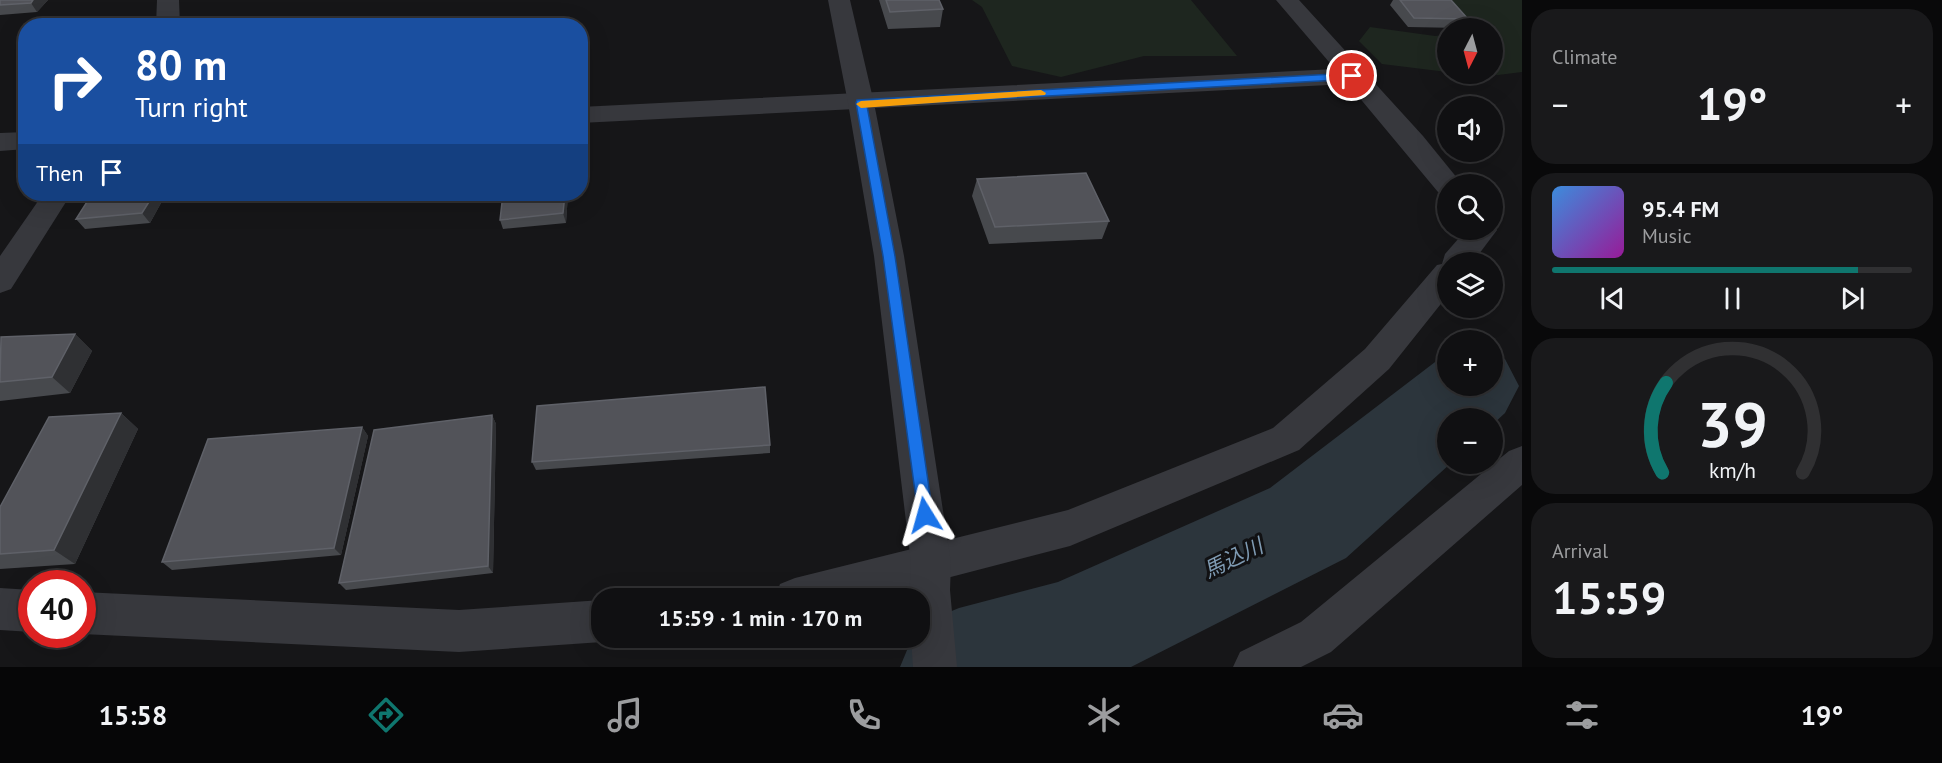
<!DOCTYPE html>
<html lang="en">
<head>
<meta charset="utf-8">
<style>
  body { margin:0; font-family:"PT Sans","Noto Sans JP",sans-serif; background:#19191b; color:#f1f3f6; height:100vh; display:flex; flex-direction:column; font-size:22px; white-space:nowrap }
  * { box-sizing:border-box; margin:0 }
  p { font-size:20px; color:#9c9d9f }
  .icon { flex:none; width:33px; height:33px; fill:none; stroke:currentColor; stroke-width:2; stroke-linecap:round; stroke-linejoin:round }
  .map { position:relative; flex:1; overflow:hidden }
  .panel { display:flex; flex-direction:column; gap:9px; padding:9px; background:#09090a; width:420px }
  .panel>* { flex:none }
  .top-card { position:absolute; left:18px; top:18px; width:570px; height:183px; border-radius:24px; box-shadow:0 6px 24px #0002,0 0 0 2px #303032; background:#1a4fa0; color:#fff; overflow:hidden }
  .needle { width:39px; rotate:186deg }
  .controls { position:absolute; left:1437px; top:18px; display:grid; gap:12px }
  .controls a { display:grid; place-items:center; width:66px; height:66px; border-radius:50%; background:#101012; box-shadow:0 6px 24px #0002,0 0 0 2px #303032; font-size:30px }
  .speed { position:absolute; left:18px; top:570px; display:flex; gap:12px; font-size:30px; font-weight:700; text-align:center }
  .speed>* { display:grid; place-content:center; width:78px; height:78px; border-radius:50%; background:#101012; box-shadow:0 6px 24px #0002,0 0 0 2px #303032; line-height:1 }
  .speed .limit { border:9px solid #d22; background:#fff; color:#111 }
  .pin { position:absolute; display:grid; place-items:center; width:51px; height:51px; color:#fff; margin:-26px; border:3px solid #fff; border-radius:50%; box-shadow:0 2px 6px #0007 }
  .me { position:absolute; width:66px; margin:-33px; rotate:352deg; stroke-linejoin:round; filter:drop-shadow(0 0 4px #0008) }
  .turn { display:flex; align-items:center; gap:21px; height:126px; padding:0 18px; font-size:27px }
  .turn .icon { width:78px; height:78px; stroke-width:2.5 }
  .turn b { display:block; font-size:42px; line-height:51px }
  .then { display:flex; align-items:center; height:57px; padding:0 18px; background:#0003; gap:12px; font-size:22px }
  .big { font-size:45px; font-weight:700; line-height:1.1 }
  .panel .widget { flex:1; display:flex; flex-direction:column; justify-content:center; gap:9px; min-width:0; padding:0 21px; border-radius:24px; background:#19191b }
  .panel .dial { align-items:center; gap:0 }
  .dial svg { height:156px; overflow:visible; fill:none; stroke:#303032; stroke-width:7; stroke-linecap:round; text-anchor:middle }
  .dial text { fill:#f1f3f6; stroke:none }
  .song { display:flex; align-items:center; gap:18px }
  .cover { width:72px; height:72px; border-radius:9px; background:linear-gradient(135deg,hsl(210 70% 55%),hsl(300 70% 35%)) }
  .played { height:6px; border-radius:3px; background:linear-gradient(90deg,#0f766e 85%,#303032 85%) }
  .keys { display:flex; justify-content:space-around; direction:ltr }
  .heat { display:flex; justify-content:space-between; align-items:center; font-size:33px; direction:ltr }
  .trip { position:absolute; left:591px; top:588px; width:339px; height:60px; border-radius:24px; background:#101012; box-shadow:0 6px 24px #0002,0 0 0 2px #303032; font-weight:700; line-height:60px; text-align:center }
  .tab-bar { display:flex; height:96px; justify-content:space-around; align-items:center; background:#060607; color:#9c9d9f }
  .tab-bar .icon { width:42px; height:42px }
  .tab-bar .current { color:#0f766e }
  .tab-bar b { font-size:27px; color:#f1f3f6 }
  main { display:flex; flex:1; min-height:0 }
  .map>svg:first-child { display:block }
  .green { fill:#1e261f }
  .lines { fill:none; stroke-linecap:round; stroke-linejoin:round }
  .river { fill:#2c353c; fill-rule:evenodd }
  .minor { fill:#37383d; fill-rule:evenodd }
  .tertiary { fill:#37383d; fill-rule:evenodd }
  .wall { fill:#47494d }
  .shaded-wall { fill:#2f3033 }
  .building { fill:#525359; stroke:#5f6168; stroke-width:1.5 }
  .route { fill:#1a73e8; stroke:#114b97; stroke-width:1.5 }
  .slow { fill:#f59e0b }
  .labels { text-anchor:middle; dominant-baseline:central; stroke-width:6; stroke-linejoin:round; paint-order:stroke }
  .near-water-label { font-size:21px; font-style:italic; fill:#7f9bb3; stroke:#111113 }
</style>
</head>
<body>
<main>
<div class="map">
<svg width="1522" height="667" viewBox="0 0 1522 667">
  <rect width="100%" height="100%" fill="#161618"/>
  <path class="green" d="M 972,0 L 1191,0 L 1237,56 L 1144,56 L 1061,77 L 1012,66 L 982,7 Z
    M 1436,0 L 1522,0 L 1522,72 L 1498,75 L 1470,74 L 1492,74 L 1492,28 L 1476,28 L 1455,6 Z
    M 1370,27 L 1435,36 L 1447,35 L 1447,72 L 1382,64 L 1359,41 Z"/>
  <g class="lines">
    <path class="river" d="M 1492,354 L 1505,359 L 1519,386 L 1505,413 L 1492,425 L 1492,418 L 1448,418 L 1448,464 L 1450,464 L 1346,558 L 1131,667 L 900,667 L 912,638 L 920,638 L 920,624 L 959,608 L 1058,582 L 1270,488 L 1439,359 L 1448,356 L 1448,386 L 1492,386 Z"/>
    <path class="minor" d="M 157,0 L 179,0 L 180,26 L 156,26 Z
      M 1276,0 L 1299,0 L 1423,136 L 1462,184 L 1448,184 L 1448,194 L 1438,192 L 1348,84 L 580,123 L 580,107 L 1335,69 Z
      M 26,132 L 26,149 L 0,151 L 0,133 Z
      M 43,194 L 71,194 L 11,289 L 0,293 L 0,256 Z
      M 1493,223 L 1497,230 L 1473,262 L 1448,262 L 1448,295 L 1389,369 L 1299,450 L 1070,546 L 870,598 L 775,598 L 780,584 L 795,578 L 1068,510 L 1273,428 L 1365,349 L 1437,265 L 1442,264 L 1445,254 L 1466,230 L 1492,230 Z
      M 1522,446 L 1522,485 L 1331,652 L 1301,667 L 1233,667 L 1240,652 L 1301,622 L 1509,451 Z
      M 0,588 L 32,590 L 32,632 L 0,630 Z
      M 82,592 L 459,610 L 602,600 L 602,638 L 613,638 L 602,642 L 459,652 L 82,634 Z"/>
    <path class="tertiary" d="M 828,0 L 850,0 L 874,103 L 904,256 L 951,563 L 950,590 L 957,667 L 913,667 L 911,638 L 920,638 L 920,598 L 909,598 L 911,563 L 874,256 L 848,103 Z"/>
  </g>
  <path class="wall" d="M 0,0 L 48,0 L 37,12 L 0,15 Z
    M 879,0 L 939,0 L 943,9 L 940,27 L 888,29 Z
    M 1393,0 L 1451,0 L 1468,19 L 1461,28 L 1408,27 L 1390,5 Z
    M 977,179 L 1109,221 L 1102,239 L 989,244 L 972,196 Z
    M 92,194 L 166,194 L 150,223 L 85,229 L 76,219 Z
    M 568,194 L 566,223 L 503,229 L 500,220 Z
    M 75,334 L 92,351 L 70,393 L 0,401 L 0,382 Z
    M 121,413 L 138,429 L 75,564 L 0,569 L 0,507 Z
    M 492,415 L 496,424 L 493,573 L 346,590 L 339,583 Z
    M 362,427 L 368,436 L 341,555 L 172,570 L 162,562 Z
    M 770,445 L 770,453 L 536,470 L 532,462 Z"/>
  <path class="shaded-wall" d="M 33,0 L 48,0 L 37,12 L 31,3 Z
    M 154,194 L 166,194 L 150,223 L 142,213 Z
    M 565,194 L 568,194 L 566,223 L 563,213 Z
    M 75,334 L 92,351 L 70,393 L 52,377 Z
    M 121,413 L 138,429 L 75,564 L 54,550 Z
    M 492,415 L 496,424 L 493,573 L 488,566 Z
    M 362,427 L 368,436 L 341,555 L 334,548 Z"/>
  <path class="building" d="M 0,0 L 33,0 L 31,3 L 0,5 Z
    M 886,0 L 939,0 L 943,9 L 890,12 Z
    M 1400,0 L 1451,0 L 1468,19 L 1414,18 Z
    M 312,22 L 310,26 L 260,26 L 261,24 Z
    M 1086,173 L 1109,221 L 995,227 L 977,179 Z
    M 92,194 L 154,194 L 142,213 L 76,219 Z
    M 503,194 L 565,194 L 563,213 L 500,220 Z
    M 75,334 L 52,377 L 0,382 L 1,337 Z
    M 765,387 L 770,445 L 532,462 L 537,406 Z
    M 121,413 L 54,550 L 0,554 L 0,507 L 49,417 Z
    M 492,415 L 488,566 L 339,583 L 374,430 Z
    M 362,427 L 334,548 L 162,562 L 208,439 Z"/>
  <path class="route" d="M 1352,73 L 1357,76 L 1356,79 L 867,106 L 895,256 L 933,515 L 930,521 L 925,523 L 919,521 L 883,256 L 856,103 L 857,100 Z"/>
  <path class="slow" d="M 1041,90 L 1046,93 L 1045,95 L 861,108 L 856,104 L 861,101 Z"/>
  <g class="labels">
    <g class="near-water-label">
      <text transform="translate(1233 558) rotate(-26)">馬込川</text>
    </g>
  </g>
</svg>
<div class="controls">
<a><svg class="needle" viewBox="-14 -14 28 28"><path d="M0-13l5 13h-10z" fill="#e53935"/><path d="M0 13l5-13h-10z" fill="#9c9d9f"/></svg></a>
<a><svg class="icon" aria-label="sound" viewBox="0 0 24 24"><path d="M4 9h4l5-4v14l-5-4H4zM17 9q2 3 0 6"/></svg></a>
<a><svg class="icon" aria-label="search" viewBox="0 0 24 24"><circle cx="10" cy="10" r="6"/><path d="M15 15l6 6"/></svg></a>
<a><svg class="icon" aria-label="layers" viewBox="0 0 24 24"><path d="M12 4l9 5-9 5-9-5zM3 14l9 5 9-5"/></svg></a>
<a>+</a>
<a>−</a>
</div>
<div class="speed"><div class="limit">40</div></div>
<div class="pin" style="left:1352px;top:76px;background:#d93025"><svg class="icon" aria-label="arrive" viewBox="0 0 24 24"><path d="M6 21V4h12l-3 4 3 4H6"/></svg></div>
<svg class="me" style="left:925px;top:515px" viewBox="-20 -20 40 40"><path d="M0-17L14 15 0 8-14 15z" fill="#1a73e8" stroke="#fff" stroke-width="4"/></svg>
<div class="trip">15:59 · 1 min · 170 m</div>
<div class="top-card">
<div class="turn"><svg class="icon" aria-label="right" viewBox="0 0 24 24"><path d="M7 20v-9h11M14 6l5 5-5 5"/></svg><div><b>80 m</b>Turn right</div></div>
<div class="then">Then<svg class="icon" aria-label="arrive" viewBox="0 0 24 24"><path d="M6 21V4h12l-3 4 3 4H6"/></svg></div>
</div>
</div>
<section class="panel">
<div class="widget"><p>Climate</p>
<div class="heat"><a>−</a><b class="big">19°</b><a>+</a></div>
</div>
<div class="widget">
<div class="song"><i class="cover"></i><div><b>95.4 FM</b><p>Music</p></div></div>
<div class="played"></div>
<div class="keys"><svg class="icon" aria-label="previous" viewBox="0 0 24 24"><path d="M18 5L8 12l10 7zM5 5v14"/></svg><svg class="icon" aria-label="pause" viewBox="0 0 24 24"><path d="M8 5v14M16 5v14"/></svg><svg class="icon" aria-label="next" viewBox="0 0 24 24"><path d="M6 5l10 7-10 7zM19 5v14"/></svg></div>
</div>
<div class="widget dial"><svg viewBox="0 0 100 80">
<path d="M14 69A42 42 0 1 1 86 69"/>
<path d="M14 69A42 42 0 0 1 16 23" stroke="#0f766e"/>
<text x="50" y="56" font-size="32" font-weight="700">39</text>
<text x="50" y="72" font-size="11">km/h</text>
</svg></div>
<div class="widget"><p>Arrival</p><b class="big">15:59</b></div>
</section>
</main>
<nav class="tab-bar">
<b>15:58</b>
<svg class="icon current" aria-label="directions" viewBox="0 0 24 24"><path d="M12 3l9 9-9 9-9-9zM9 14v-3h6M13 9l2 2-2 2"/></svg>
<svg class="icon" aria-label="music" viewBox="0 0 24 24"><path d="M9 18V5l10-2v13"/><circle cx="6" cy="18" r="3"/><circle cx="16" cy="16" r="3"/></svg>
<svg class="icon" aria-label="phone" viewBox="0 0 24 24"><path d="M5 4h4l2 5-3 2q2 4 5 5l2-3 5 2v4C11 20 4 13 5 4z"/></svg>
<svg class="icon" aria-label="climate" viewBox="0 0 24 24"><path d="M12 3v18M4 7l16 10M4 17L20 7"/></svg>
<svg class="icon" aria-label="car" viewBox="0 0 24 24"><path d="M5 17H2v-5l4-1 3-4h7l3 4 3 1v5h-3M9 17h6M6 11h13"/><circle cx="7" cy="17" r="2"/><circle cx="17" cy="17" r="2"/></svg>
<svg class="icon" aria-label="filters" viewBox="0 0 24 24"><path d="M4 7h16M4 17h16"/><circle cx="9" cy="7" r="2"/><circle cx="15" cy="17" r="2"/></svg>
<b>19°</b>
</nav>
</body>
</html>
